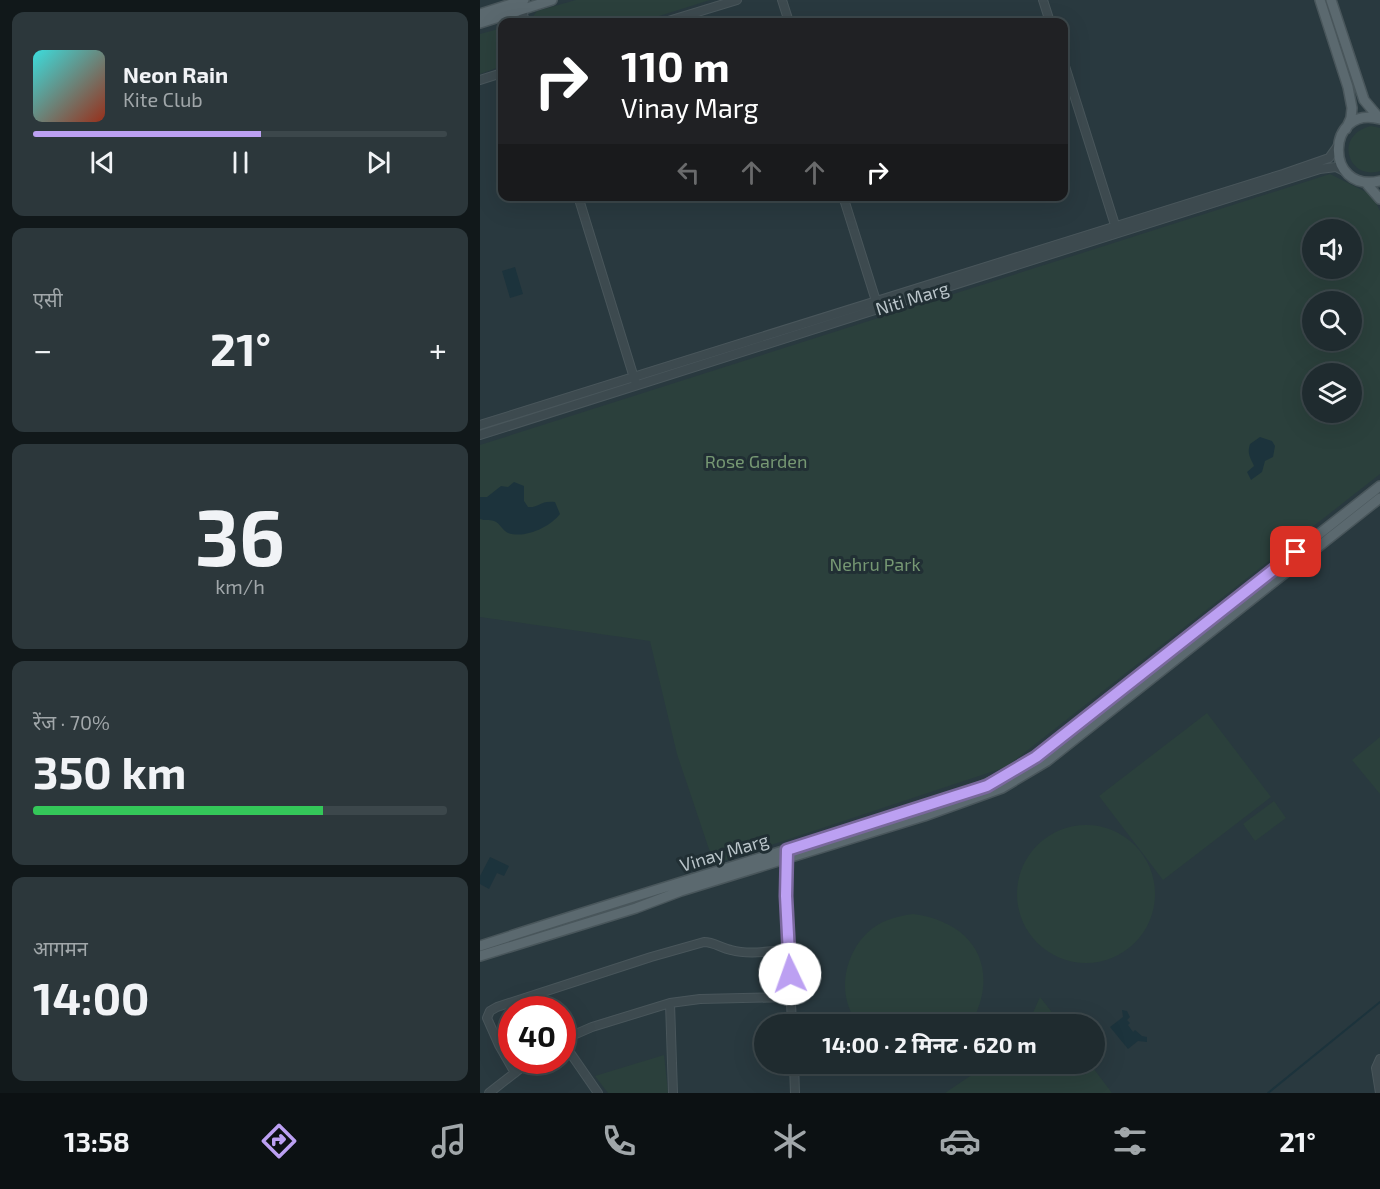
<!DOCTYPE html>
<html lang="hi">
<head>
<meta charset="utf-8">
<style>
  body { margin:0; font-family:"Exo 2","Noto Sans Devanagari",sans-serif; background:#2c373b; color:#f1f3f6; height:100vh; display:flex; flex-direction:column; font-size:22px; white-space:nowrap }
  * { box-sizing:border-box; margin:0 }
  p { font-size:20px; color:#a1a7aa }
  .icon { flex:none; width:33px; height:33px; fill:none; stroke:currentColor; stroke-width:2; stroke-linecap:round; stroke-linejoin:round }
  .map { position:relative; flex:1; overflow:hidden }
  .drawer { display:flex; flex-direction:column; gap:12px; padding:12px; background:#11181a; width:480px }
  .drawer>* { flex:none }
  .guide { position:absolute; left:18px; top:18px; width:570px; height:183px; border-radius:12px; box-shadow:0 6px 24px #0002,0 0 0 2px #3c474b; background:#202124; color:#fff; overflow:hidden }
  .fabs { position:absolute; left:822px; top:219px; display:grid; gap:12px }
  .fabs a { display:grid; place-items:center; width:60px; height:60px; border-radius:50%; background:#1f2b2f; box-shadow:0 6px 24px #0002,0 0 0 2px #3c474b; font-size:30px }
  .speed { position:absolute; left:18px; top:996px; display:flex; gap:12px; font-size:30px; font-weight:700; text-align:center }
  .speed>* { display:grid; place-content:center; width:78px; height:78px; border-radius:50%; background:#1f2b2f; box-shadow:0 6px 24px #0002,0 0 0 2px #3c474b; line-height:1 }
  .speed .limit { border:9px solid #d22; background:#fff; color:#111 }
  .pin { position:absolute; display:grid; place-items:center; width:51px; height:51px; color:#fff; margin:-26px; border-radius:12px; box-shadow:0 3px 9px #0006 }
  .me { position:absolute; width:66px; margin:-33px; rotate:357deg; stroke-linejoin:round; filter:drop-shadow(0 0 4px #0008) }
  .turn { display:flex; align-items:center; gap:21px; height:126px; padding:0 24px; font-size:27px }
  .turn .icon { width:78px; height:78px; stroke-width:2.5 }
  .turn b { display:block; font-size:42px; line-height:51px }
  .lanes { display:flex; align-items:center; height:57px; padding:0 24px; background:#0003; justify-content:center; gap:30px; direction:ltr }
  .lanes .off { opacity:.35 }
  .big { font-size:45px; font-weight:700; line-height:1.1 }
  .drawer .widget { flex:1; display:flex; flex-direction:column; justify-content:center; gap:9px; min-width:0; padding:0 21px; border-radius:12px; background:#2c373b }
  .drawer .dial { align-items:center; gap:0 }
  .dial b { font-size:78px; line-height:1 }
  .song { display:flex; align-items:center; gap:18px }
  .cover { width:72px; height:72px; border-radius:9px; background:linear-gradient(135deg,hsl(180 70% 55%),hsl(10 70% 35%)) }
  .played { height:6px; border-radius:3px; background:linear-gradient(90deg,#bca0f2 55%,#3c474b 55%) }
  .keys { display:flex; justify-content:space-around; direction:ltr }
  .heat { display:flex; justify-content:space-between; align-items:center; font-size:33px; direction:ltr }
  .charge { height:9px; border-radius:4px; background:linear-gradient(90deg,#34c759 70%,#3c474b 0) }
  .trip { position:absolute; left:274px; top:1014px; width:351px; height:60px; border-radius:30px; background:#1f2b2f; box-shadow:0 6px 24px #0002,0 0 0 2px #3c474b; font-weight:700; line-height:60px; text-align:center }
  .tabs { display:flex; height:96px; justify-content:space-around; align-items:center; background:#0c1113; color:#a1a7aa }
  .tabs .icon { width:42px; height:42px }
  .tabs .current { color:#bca0f2 }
  .tabs b { font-size:27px; color:#f1f3f6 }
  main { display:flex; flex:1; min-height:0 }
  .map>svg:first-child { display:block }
  .green { fill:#2b403c; fill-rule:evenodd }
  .water { fill:#1c333c }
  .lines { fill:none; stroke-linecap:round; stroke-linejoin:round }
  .stream { stroke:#1c333c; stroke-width:2 }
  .minor-casing { stroke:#49565b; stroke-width:10 }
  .major-casing { stroke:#49565b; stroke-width:12 }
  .minor { stroke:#3d4a4f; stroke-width:8 }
  .major { stroke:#5b696f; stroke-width:9 }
  .route-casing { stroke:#7a689d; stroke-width:15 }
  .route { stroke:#bca0f2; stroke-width:10 }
  .labels { text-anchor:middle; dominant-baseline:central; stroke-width:6; stroke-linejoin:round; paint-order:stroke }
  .street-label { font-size:18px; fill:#b9c4c9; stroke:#212f34 }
  .park-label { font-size:18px; fill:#769873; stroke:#212f34 }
</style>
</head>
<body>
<main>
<section class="drawer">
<div class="widget">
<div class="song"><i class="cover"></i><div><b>Neon Rain</b><p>Kite Club</p></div></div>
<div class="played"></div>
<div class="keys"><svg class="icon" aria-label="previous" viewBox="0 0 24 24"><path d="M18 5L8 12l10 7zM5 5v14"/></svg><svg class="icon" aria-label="pause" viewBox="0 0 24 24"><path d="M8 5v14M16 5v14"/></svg><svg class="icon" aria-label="next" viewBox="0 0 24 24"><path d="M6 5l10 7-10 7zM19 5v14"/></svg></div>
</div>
<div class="widget"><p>एसी</p>
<div class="heat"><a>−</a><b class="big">21°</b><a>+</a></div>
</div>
<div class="widget dial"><b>36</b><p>km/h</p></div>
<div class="widget"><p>रेंज · 70%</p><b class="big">350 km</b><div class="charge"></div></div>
<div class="widget"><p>आगमन</p><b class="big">14:00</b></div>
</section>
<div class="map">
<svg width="900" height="1093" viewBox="0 0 900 1093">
  <rect width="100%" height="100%" fill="#29393f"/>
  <path class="green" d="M 96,0 L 230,0 L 160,22 L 49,22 L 57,11 Z
    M 22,28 L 22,66 L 0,74 L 0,34 Z
    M 891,126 L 900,128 L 900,171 C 868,181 853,135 891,126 Z
    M 850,174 L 892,195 L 900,211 L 900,474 L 526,767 L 234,864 L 197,754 L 170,641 L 0,617 L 0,445 ZM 832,230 L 872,230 L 872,268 L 832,268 ZM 832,302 L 872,302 L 872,340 L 832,340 ZM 832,374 L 872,374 L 872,412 L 832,412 Z
    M 727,713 L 791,797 L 683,880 L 619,796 Z
    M 900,737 L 900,794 L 872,760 Z
    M 794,801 L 806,818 L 775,841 L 763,824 Z
    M537 894a69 69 0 1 1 138 0a69 69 0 1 1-138 0Z
    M 433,914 C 495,922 521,969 491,1024 L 379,1024 C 354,996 365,949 393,928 C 405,919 419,916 433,914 Z
    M 560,997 L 581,1024 L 548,1024 Z
    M 184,1055 L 188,1093 L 128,1093 L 115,1076 Z
    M 508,1064 L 610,1064 L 632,1093 L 465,1093 Z"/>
  <path class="water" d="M 35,267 L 43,294 L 30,298 L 22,271 Z
    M 780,437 L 792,441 L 795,446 L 793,457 L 785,461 L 782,472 L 771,480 L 767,472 L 774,466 C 770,457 767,454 770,444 Z
    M 34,482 L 44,486 L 44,501 L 48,507 C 59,508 60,500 75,502 L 80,514 C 70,527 45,539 28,533 C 22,530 20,523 14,521 C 9,519 5,521 0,519 L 0,497 L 7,497 L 21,486 L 28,487 Z
    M 10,857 L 29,866 L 24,876 L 17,873 L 9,889 L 0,884 L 0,876 Z
    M 642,1010 L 647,1011 L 650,1017 L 647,1020 L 650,1023 L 648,1025 L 653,1032 L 655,1030 L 662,1036 L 667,1037 L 667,1042 L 658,1041 L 648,1049 L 630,1027 L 643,1017 Z"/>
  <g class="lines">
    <path class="stream" d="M 788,1093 L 900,1002"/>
    <defs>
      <path id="minor" d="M 302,0 L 309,22
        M 563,0 L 570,22
        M 42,10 L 45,22
        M 185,22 L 257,0
        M 584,63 L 635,225
        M 0,80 L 22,73
        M 98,196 L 155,381
        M 363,196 L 397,304
        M 0,425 L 803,174 L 849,158 L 857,147
        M 0,435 L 840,169 L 856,167 L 864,171
        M 307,855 L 306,896 L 312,1024
        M 190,1003 L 220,999 L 311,997
        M 67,1004 L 69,1010
        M 82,1040 L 112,1027 L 190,1003 L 193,1093
        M 82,1041 L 118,1093
        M 314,1064 L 315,1093
        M 35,1073 L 19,1045 L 7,1018 L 10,1011 L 17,1007 L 171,957 L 224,942 C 234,942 241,948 251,950 C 269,955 290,951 308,950
        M 9,1093 L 51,1060
        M 900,1093 L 896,1068 L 900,1059"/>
      <path id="major" d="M 840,0 L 868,87 L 872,108 L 871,118 L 866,129
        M 851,0 L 884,100 L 900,119
        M 0,14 L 44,0
        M 0,23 L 72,0
        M 900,119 C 846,104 843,194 900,181
        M 886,183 L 900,199
        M 0,946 C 115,908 232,873 348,837 C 419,815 494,798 556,757 L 900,486
        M 0,956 L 156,908 L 201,891 L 444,816 L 522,788 L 567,761 L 900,498"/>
    </defs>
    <use href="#minor" class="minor-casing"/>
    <use href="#major" class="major-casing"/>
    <use href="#minor" class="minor"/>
    <use href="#major" class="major"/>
  </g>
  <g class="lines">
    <defs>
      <path id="route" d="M 310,974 L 306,896 L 307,850 L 507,786 L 556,757 L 816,552"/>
    </defs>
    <use href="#route" class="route-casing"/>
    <use href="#route" class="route"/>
  </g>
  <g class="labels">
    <g class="street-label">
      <text transform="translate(432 298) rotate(-17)">Niti Marg</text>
      <text transform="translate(244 852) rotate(-17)">Vinay Marg</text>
    </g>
    <g class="park-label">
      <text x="276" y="461">Rose Garden</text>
      <text x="395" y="564">Nehru Park</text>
    </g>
  </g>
</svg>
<div class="fabs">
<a><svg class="icon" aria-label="sound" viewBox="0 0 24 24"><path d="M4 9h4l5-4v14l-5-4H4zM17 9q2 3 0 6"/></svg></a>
<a><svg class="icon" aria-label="search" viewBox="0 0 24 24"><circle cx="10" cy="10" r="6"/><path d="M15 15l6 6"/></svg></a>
<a><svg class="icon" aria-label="layers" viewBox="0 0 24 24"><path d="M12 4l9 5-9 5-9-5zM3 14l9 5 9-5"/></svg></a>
</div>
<div class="speed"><div class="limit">40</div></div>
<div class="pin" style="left:816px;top:552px;background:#d93025"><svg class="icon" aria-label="arrive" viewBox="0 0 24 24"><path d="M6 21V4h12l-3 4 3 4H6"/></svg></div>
<svg class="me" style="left:310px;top:974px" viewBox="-20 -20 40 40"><circle r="19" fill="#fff"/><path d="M0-13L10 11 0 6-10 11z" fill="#bca0f2"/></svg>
<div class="trip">14:00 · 2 मिनट · 620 m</div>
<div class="guide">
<div class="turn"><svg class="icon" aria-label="right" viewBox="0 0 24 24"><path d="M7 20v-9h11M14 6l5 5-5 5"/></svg><div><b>110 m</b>Vinay Marg</div></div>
<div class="lanes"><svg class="icon off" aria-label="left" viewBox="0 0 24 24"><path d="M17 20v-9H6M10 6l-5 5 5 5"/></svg><svg class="icon off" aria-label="ahead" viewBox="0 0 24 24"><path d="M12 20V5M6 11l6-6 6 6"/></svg><svg class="icon off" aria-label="ahead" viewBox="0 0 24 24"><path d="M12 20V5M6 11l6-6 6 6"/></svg><svg class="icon" aria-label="right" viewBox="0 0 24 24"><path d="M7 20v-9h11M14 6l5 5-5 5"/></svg></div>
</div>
</div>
</main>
<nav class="tabs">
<b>13:58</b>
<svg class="icon current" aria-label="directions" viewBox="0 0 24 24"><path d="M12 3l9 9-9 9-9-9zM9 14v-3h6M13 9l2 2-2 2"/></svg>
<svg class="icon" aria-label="music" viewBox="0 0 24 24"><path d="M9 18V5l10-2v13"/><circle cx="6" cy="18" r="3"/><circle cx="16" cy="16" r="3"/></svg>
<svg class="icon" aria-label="phone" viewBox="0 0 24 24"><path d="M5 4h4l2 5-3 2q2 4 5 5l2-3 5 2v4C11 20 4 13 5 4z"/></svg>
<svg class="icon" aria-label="climate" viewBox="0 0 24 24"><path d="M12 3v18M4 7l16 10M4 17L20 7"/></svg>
<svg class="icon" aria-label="car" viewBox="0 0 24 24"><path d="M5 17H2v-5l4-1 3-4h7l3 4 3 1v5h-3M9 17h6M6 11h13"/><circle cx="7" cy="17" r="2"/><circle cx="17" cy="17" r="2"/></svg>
<svg class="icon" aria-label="filters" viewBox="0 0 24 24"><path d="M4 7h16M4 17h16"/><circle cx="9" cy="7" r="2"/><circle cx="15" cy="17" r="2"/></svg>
<b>21°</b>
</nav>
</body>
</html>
